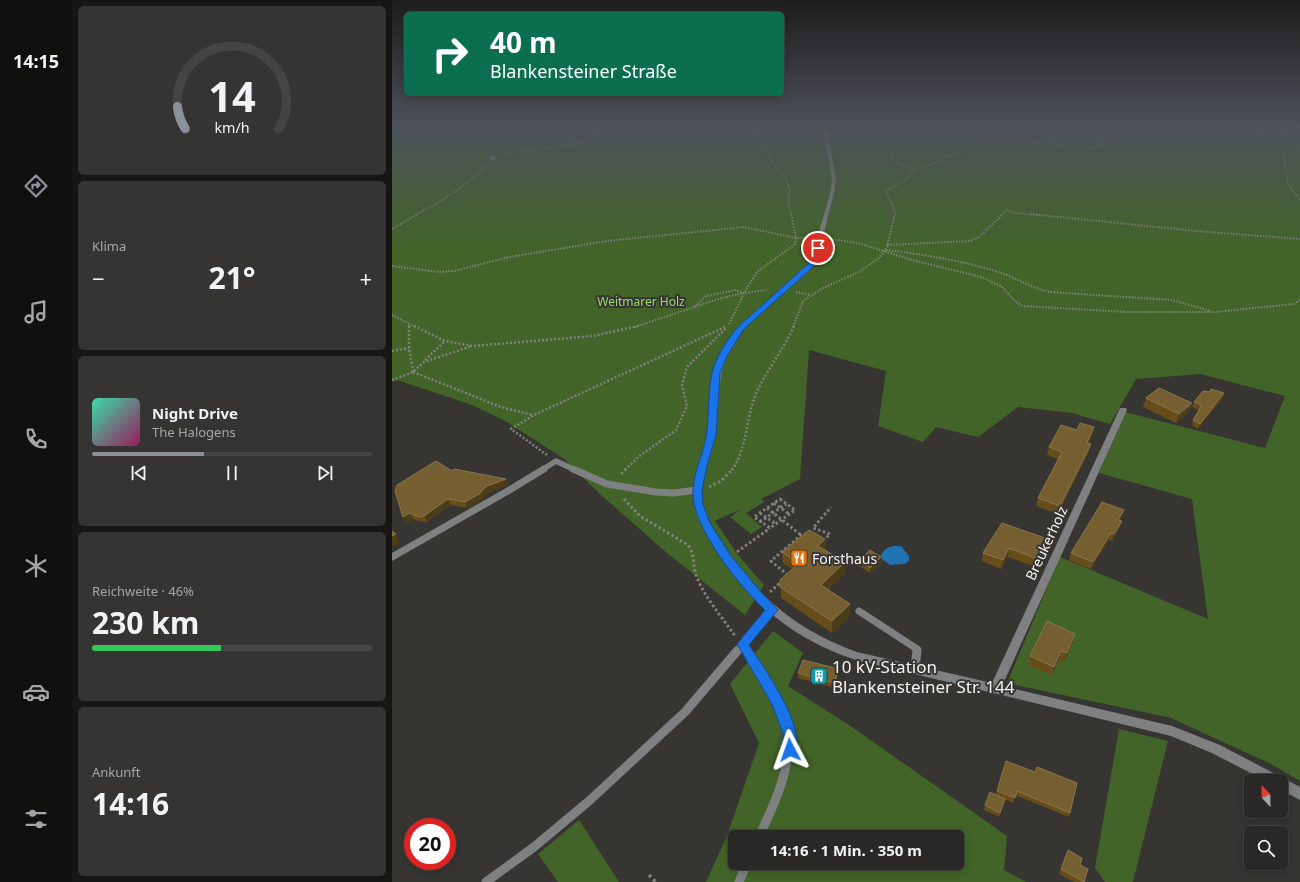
<!DOCTYPE html>
<html lang="de">
<head>
<meta charset="utf-8">
<style>
  body { margin:0; font-family:"Noto Sans",sans-serif; background:#353432; color:#f1f3f6; height:100vh; display:flex; flex-direction:column; font-size:15px; white-space:nowrap }
  * { box-sizing:border-box; margin:0 }
  p { font-size:13px; color:#a5a6a7 }
  .icon { flex:none; width:22px; height:22px; fill:none; stroke:currentColor; stroke-width:2; stroke-linecap:round; stroke-linejoin:round }
  .map { position:relative; flex:1; overflow:hidden }
  .panel { display:flex; flex-direction:column; gap:6px; padding:6px; background:#171615; width:320px }
  .panel>* { flex:none }
  .guide { position:absolute; left:12px; top:12px; width:380px; height:84px; border-radius:6px; box-shadow:0 2px 10px #0003,0 0 0 1px #454443; background:#0b6e4f; color:#fff; overflow:hidden }
  .needle { width:26px; rotate:338deg }
  .controls { position:absolute; left:852px; top:774px; display:grid; gap:8px }
  .controls a { display:grid; place-items:center; width:44px; height:44px; border-radius:6px; background:#292826; box-shadow:0 2px 10px #0003,0 0 0 1px #454443; font-size:20px }
  .speed { position:absolute; left:12px; top:818px; display:flex; gap:8px; font-size:20px; font-weight:700; text-align:center }
  .speed>* { display:grid; place-content:center; width:52px; height:52px; border-radius:50%; background:#292826; box-shadow:0 2px 10px #0003,0 0 0 1px #454443; line-height:1 }
  .speed .limit { border:6px solid #d22; background:#fff; color:#111 }
  .pin { position:absolute; display:grid; place-items:center; width:34px; height:34px; color:#fff; margin:-17px; border:2px solid #fff; border-radius:50%; box-shadow:0 1px 4px #0007 }
  .me { position:absolute; width:44px; margin:-22px; rotate:356deg; stroke-linejoin:round; filter:drop-shadow(0 0 3px #0008) }
  .turn { display:flex; align-items:center; gap:14px; height:84px; padding:0 20px; font-size:18px }
  .turn .icon { width:52px; height:52px; stroke-width:2.5 }
  .turn b { display:block; font-size:28px; line-height:34px }
  .big { font-size:30px; font-weight:700; line-height:1.1 }
  .panel .tile { flex:1; display:flex; flex-direction:column; justify-content:center; gap:6px; min-width:0; padding:0 14px; border-radius:6px; background:#353432 }
  .panel .dial { align-items:center; gap:0 }
  .dial svg { height:104px; overflow:visible; fill:none; stroke:#454443; stroke-width:7; stroke-linecap:round; text-anchor:middle }
  .dial text { fill:#f1f3f6; stroke:none }
  .song { display:flex; align-items:center; gap:12px }
  .cover { width:48px; height:48px; border-radius:6px; background:linear-gradient(135deg,hsl(160 70% 55%),hsl(330 70% 35%)) }
  .played { height:4px; border-radius:2px; background:linear-gradient(90deg,#8c9099 40%,#454443 40%) }
  .keys { display:flex; justify-content:space-around; direction:ltr }
  .heat { display:flex; justify-content:space-between; align-items:center; font-size:22px; direction:ltr }
  .charge { height:6px; border-radius:3px; background:linear-gradient(90deg,#34c759 46%,#454443 0) }
  .trip { position:absolute; left:336px; top:830px; width:236px; height:40px; border-radius:6px; background:#292826; box-shadow:0 2px 10px #0003,0 0 0 1px #454443; font-weight:700; line-height:40px; text-align:center }
  main { display:flex; flex:1; min-height:0 }
  .tabs { display:flex; flex-direction:column; width:72px; justify-content:space-around; align-items:center; background:#10100f; color:#a5a6a7 }
  .tabs .icon { width:28px; height:28px }
  .tabs .on { color:#8c9099 }
  .tabs b { font-size:18px; color:#f1f3f6 }
  .map>svg:first-child { display:block }
  .green { fill:#426428; fill-rule:evenodd }
  .water { fill:#2172b3 }
  .lines { fill:none; stroke-linecap:round; stroke-linejoin:round }
  .path-far4 { stroke:#81807d; stroke-width:1.5; stroke-dasharray:1 1; stroke-linecap:butt }
  .path-far3 { stroke:#81807d; stroke-width:2; stroke-dasharray:1.5 1.5; stroke-linecap:butt }
  .path-far2 { stroke:#81807d; stroke-width:2.5; stroke-dasharray:2 2; stroke-linecap:butt }
  .path-far1 { stroke:#81807d; stroke-width:3; stroke-dasharray:2.5 2.5; stroke-linecap:butt }
  .path { stroke:#81807d; stroke-width:3.5; stroke-dasharray:3 3; stroke-linecap:butt }
  .service-far3 { stroke:#7e8081; stroke-width:3.5 }
  .service-far2 { stroke:#7e8081; stroke-width:5.5 }
  .service-far1 { stroke:#7e8081; stroke-width:7 }
  .service { stroke:#7e8081; stroke-width:9 }
  .minor { fill:#7e8081; fill-rule:evenodd }
  .wall { fill:#664d19 }
  .shaded-wall { fill:#4d3c19 }
  .building { fill:#755f31; stroke:#89764f }
  .route { fill:#1a73e8; stroke:#114b97 }
  .labels { text-anchor:middle; dominant-baseline:central; stroke-width:4; stroke-linejoin:round; paint-order:stroke }
  .far-park-label { font-size:12px; fill:#9bdb6c; stroke:#373532 }
  .street-label { font-size:14px; fill:#f5f4f2; stroke:#373532 }
  .poi-label { font-size:14px; fill:#f5f4f2; stroke:#373532; text-anchor:start }
  .near-poi-label { font-size:17px; fill:#f5f4f2; stroke:#373532; text-anchor:start }
</style>
</head>
<body>
<main>
<nav class="tabs">
<b>14:15</b>
<svg class="icon on" aria-label="directions" viewBox="0 0 24 24"><path d="M12 3l9 9-9 9-9-9zM9 14v-3h6M13 9l2 2-2 2"/></svg>
<svg class="icon" aria-label="music" viewBox="0 0 24 24"><path d="M9 18V5l10-2v13"/><circle cx="6" cy="18" r="3"/><circle cx="16" cy="16" r="3"/></svg>
<svg class="icon" aria-label="phone" viewBox="0 0 24 24"><path d="M5 4h4l2 5-3 2q2 4 5 5l2-3 5 2v4C11 20 4 13 5 4z"/></svg>
<svg class="icon" aria-label="climate" viewBox="0 0 24 24"><path d="M12 3v18M4 7l16 10M4 17L20 7"/></svg>
<svg class="icon" aria-label="car" viewBox="0 0 24 24"><path d="M5 17H2v-5l4-1 3-4h7l3 4 3 1v5h-3M9 17h6M6 11h13"/><circle cx="7" cy="17" r="2"/><circle cx="17" cy="17" r="2"/></svg>
<svg class="icon" aria-label="filters" viewBox="0 0 24 24"><path d="M4 7h16M4 17h16"/><circle cx="9" cy="7" r="2"/><circle cx="15" cy="17" r="2"/></svg>
</nav>
<section class="panel">
<div class="tile dial"><svg viewBox="0 0 100 80">
<path d="M14 69A42 42 0 1 1 86 69"/>
<path d="M14 69A42 42 0 0 1 8 52" stroke="#8c9099"/>
<text x="50" y="56" font-size="32" font-weight="700">14</text>
<text x="50" y="72" font-size="11">km/h</text>
</svg></div>
<div class="tile"><p>Klima</p>
<div class="heat"><a>−</a><b class="big">21°</b><a>+</a></div>
</div>
<div class="tile">
<div class="song"><i class="cover"></i><div><b>Night Drive</b><p>The Halogens</p></div></div>
<div class="played"></div>
<div class="keys"><svg class="icon" aria-label="previous" viewBox="0 0 24 24"><path d="M18 5L8 12l10 7zM5 5v14"/></svg><svg class="icon" aria-label="pause" viewBox="0 0 24 24"><path d="M8 5v14M16 5v14"/></svg><svg class="icon" aria-label="next" viewBox="0 0 24 24"><path d="M6 5l10 7-10 7zM19 5v14"/></svg></div>
</div>
<div class="tile"><p>Reichweite · 46%</p><b class="big">230 km</b><div class="charge"></div></div>
<div class="tile"><p>Ankunft</p><b class="big">14:16</b></div>
</section>
<div class="map">
<svg width="908" height="882" viewBox="0 0 908 882">
  <rect width="100%" height="100%" fill="#373532"/>
  <path class="green" d="M 0,126 L 908,126 L 908,781 L 879,764 L 779,718 L 615,683 L 668,557 L 816,619 L 800,499 L 707,473 L 733,412 L 873,448 L 893,396 L 808,374 L 744,379 L 718,424 L 680,413 L 626,407 L 586,437 L 544,427 L 531,442 L 486,426 L 494,371 L 417,350 L 408,479 L 369,499 L 372,502 L 354,513 L 370,527 L 359,534 L 338,517 L 349,509 L 323,521 L 346,555 L 372,585 L 353,615 L 275,553 L 210,496 L 171,458 L 115,422 L 80,405 L 5,380 L 0,382 Z
    M 381,631 L 411,653 L 396,686 L 460,727 L 615,836 L 612,870 L 634,882 L 314,882 L 335,836 L 367,743 L 338,684 ZM 343,837 L 565,837 L 565,863 L 343,863 Z
    M 727,729 L 776,741 L 741,882 L 713,882 L 703,868 Z
    M 187,820 L 227,882 L 166,882 L 146,854 Z"/>
  <path class="water" d="M 502,546 L 509,546 L 517,556 L 517,561 L 513,564 L 498,565 L 490,559 L 489,555 C 493,549 495,547 502,546 Z"/>
  <g class="lines">
    <path class="path-far4" d="M 371,126 L 362,133 L 364,141 L 374,151 L 378,160 L 393,176 L 398,190 L 396,201 L 399,215
      M 473,126 L 496,147 L 501,160 L 522,170 L 514,180 L 493,191 L 502,208 L 503,215
      M 718,126 L 736,133
      M 893,126 L 889,136 L 896,184 L 908,200
      M 772,132 L 779,131 L 783,126
      M 111,155 C 146,146 184,150 216,132 L 192,126
      M 522,170 L 541,164 L 554,157 L 567,154 L 577,147 L 593,142 L 631,142 L 701,148 L 737,134 L 845,132 L 908,127
      M 24,215 C 52,199 73,188 95,164
      M 610,215 L 615,210 L 621,213 L 647,215"/>
    <path class="path-far3" d="M 638,214 L 804,231 L 908,239
      M 0,229 L 26,214
      M 437,239 L 466,243 L 520,260 L 589,277 L 609,286 L 624,302 L 631,306 L 735,312 L 823,312 L 902,304 L 908,300
      M 495,245 L 578,241 L 587,237 L 611,214
      M 494,250 C 529,254 566,260 600,270 C 619,275 637,287 657,292 L 780,300 L 819,311
      M 0,266 L 47,272 L 62,271 L 117,257 L 215,241 L 352,227 L 404,238 L 418,238
      M 404,292 L 418,295
      M 302,307 L 314,296 L 344,290 L 352,293 L 375,290
      M 0,315 L 24,327
      M 337,324 L 352,293 L 365,272 L 403,244 L 404,238 L 399,214
      M 17,325 L 17,327
      M 243,327 L 326,299 L 351,293
      M 401,327 L 411,301 L 431,288 L 467,272 L 487,258 L 495,247 L 503,214"/>
    <path class="path-far2" d="M 17,326 L 17,348 L 21,371
      M 22,326 L 53,341 L 81,346 L 201,336 L 246,326
      M 0,351 L 17,348
      M 33,360 L 53,341
      M 21,372 L 109,407 L 141,415
      M 0,380 L 21,372 L 32,362 L 80,346
      M 155,455 L 119,429 L 142,415 L 333,327
      M 233,470 L 246,457 L 284,430 L 295,406 L 290,385 L 295,367 L 334,328
      M 340,470 C 355,447 354,421 363,396 C 373,372 391,351 402,326"/>
    <path class="path-far1" d="M 229,474 L 234,469
      M 317,487 L 329,481 L 341,469
      M 232,499 L 248,516 L 296,545 C 304,556 300,566 305,578 C 314,599 330,617 343,636
      M 388,499 L 403,510 L 378,528 L 362,517 Z
      M 382,503 L 397,514
      M 375,508 L 409,535
      M 368,513 L 384,524
      M 368,522 L 394,504
      M 431,541 L 438,534 L 421,528 L 439,507
      M 345,552 L 378,528
      M 396,575 L 379,561 L 409,535 L 414,534
      M 378,592 L 389,582"/>
    <path class="path" d="M 257,875 L 264,882"/>
    <path class="service-far3" d="M 100,158 L 103,158"/>
    <path class="service-far2" d="M 150,470 L 164,461 L 183,470"/>
    <path class="service-far1" d="M 181,469 L 215,484 L 264,492 L 281,493 L 305,490
      M 0,557 L 114,492 L 152,469
      M 467,611 L 525,649 L 525,651
      M 351,644 L 355,651
      M 345,651 L 380,610"/>
    <path class="service" d="M 355,650 C 365,668 378,684 386,703 C 409,751 387,793 367,837
      M 523,669 L 525,650
      M 94,882 L 142,847 L 197,801 L 293,712 L 346,650
      M 347,882 L 355,863"/>
    <path class="minor" d="M 427,126 L 431,126 L 436,134 L 444,180 L 442,193 L 426,257 L 422,265 L 415,273 C 398,288 381,302 365,317 C 358,323 350,328 345,336 C 323,369 329,395 324,432 C 321,456 307,478 310,503 C 313,518 322,531 331,544 C 367,598 403,629 465,652 L 600,683 L 727,410 L 728,408 L 734,408 L 735,410 L 610,686 L 780,726 L 828,745 L 908,787 L 908,800 L 889,790 L 889,781 L 874,781 L 820,753 L 779,736 L 464,660 C 399,638 361,605 323,547 C 314,533 303,519 302,501 C 299,477 313,455 316,431 C 320,394 317,364 341,333 C 346,325 354,320 360,314 C 377,299 394,285 411,271 L 416,264 L 420,257 L 438,193 L 440,180 L 432,134 Z"/>
  </g>
  <path class="wall" d="M 754,398 L 800,403 L 797,412 L 784,423 L 751,407 Z
    M 831,398 L 806,429 L 800,425 L 801,420 L 807,410 L 800,407 L 802,402 Z
    M 702,427 L 701,435 L 696,444 L 697,452 L 666,514 L 644,506 L 646,498 L 666,459 L 655,455 L 657,447 L 685,430 Z
    M 60,471 L 114,479 L 116,485 L 97,492 L 90,500 L 75,508 L 59,505 L 35,522 L 30,522 L 21,519 L 14,523 L 3,491 Z
    M 730,517 L 728,521 L 730,521 L 727,528 L 720,541 L 717,540 L 699,569 L 677,560 L 679,553 Z
    M 610,523 L 651,546 L 641,566 L 616,557 L 609,569 L 590,561 L 591,553 Z
    M 433,539 L 434,550 L 453,562 L 453,573 L 436,590 L 458,615 L 440,633 L 389,598 L 388,580 L 400,569 L 391,563 L 390,552 Z
    M 489,557 L 489,563 L 478,573 L 467,566 L 467,561 Z
    M 681,642 L 672,662 L 667,659 L 660,675 L 636,665 L 638,656 Z
    M 447,669 L 447,674 L 442,688 L 406,678 L 406,673 Z
    M 614,761 L 678,813 L 677,817 L 623,795 L 621,803 L 613,799 L 607,817 L 592,810 L 593,805 L 604,794 Z
    M 676,850 L 688,865 L 692,882 L 682,882 L 667,874 Z"/>
  <path class="shaded-wall" d="M 832,393 L 831,398 L 806,429 L 808,424 Z
    M 800,403 L 797,412 L 784,423 L 787,414 Z
    M 702,427 L 701,435 L 693,451 L 695,443 Z
    M 699,444 L 697,452 L 666,514 L 668,506 Z
    M 114,479 L 116,485 L 97,492 L 90,500 L 75,508 L 73,502 L 95,486 Z
    M 56,499 L 59,505 L 35,522 L 32,516 Z
    M 732,510 L 730,517 L 724,527 L 726,520 Z
    M 18,513 L 21,519 L 14,523 L 11,517 Z
    M 730,521 L 727,528 L 720,541 L 722,534 Z
    M 719,533 L 717,540 L 699,569 L 701,562 Z
    M 4,534 L 8,543 L 0,547 L 0,536 Z
    M 653,538 L 651,546 L 641,566 L 643,558 Z
    M 433,539 L 434,551 L 426,546 Z
    M 617,548 L 616,557 L 609,569 L 611,560 Z
    M 489,557 L 489,563 L 478,573 L 478,568 Z
    M 453,562 L 453,573 L 430,597 L 429,585 Z
    M 458,604 L 458,615 L 440,633 L 440,621 Z
    M 683,634 L 681,642 L 672,662 L 675,653 Z
    M 669,651 L 667,659 L 660,675 L 662,667 Z
    M 447,669 L 447,674 L 442,688 L 442,683 Z"/>
  <path class="building" d="M 767,388 L 800,403 L 787,414 L 754,398 Z
    M 819,389 L 832,393 L 808,424 L 801,420 L 810,405 L 802,402 L 811,391 L 818,392 Z
    M 688,423 L 702,427 L 695,443 L 699,444 L 668,506 L 646,498 L 670,452 L 657,447 L 669,425 L 685,430 Z
    M 44,461 L 60,471 L 62,469 L 114,479 L 95,486 L 87,494 L 73,502 L 56,499 L 32,516 L 27,517 L 18,513 L 11,517 L 3,491 L 5,485 Z
    M 710,502 L 732,510 L 726,520 L 730,521 L 722,534 L 719,533 L 701,562 L 679,553 Z
    M 610,523 L 653,538 L 643,558 L 617,548 L 611,560 L 591,553 Z
    M 417,530 L 433,539 L 426,546 L 453,562 L 429,585 L 458,604 L 440,621 L 388,587 L 388,580 L 407,563 L 390,552 Z
    M 0,531 L 4,534 L 0,536 Z
    M 478,550 L 489,557 L 478,568 L 467,561 Z
    M 655,621 L 683,634 L 675,653 L 669,651 L 662,667 L 638,656 Z
    M 411,660 L 447,669 L 442,683 L 406,673 Z
    M 614,761 L 643,772 L 645,767 L 685,783 L 678,813 L 625,791 L 623,798 L 605,791 Z
    M 598,792 L 613,799 L 608,813 L 593,805 Z
    M 676,850 L 690,858 L 688,865 L 696,869 L 692,882 L 669,869 Z"/>
  <linearGradient id="sky" x2="0" y2="1"><stop stop-color="#1e1d1c"/><stop offset="0.5" stop-color="#4d515a"/><stop offset="1" stop-color="#4d515a" stop-opacity="0"/></linearGradient>
  <rect width="908" height="250" fill="url(#sky)"/>
  <path class="route" d="M 423,246 L 429,248 L 422,266 L 352,329 L 335,356 L 328,373 L 324,435 L 315,466 L 310,490 L 311,504 L 318,523 L 339,556 L 368,591 L 386,610 L 357,645 C 372,668 415,727 403,754 L 398,756 L 393,754 L 391,750 L 391,734 L 381,706 L 345,644 L 373,610 C 348,587 298,525 301,490 C 302,470 313,451 315,431 C 317,412 316,391 320,373 C 324,356 336,338 347,326 L 416,264 Z"/>
  <defs>
    <symbol id="restaurant-square" viewBox="-11 -11 22 22"><rect x="-9" y="-9" width="18" height="18" rx="4" fill="#e8710a" stroke="#373532"/><path d="M-5-6h1v4h1v-4h1v4h1v-4h1v5L-1.5 .5V6h-2V.5L-5-1ZM5-6V6H3V1.5H1.5Q1.5-4 5-6Z" fill="#fff"/></symbol>
    <symbol id="building-square" viewBox="-11 -11 22 22"><rect x="-9" y="-9" width="18" height="18" rx="4" fill="#0f9aa8" stroke="#373532"/><path d="M-4-6H4V6H1V3H-1V6H-4ZM-2.5-4.3h1.7v1.8h-1.7ZM.8-4.3h1.7v1.8H.8ZM-2.5-1h1.7V.8h-1.7ZM.8-1h1.7V.8H.8Z" fill="#fff"/></symbol>
  </defs>
  <g fill-rule="evenodd">
    <use href="#restaurant-square" x="397" y="548" width="20" height="20"/>
    <use href="#building-square" x="417" y="666" width="20" height="20"/>
  </g>
  <g class="labels">
    <g class="far-park-label">
      <text x="249" y="301">Weitmarer Holz</text>
    </g>
    <g class="street-label">
      <text transform="translate(654 543) rotate(-65)">Breukerholz</text>
    </g>
    <g class="poi-label">
      <text x="420" y="558">Forsthaus</text>
    </g>
    <g class="near-poi-label">
      <text x="440" y="666">10 kV-Station<tspan x="440" dy="20">Blankensteiner Str. 144</tspan></text>
    </g>
  </g>
</svg>
<div class="controls">
<a><svg class="needle" viewBox="-14 -14 28 28"><path d="M0-13l5 13h-10z" fill="#e53935"/><path d="M0 13l5-13h-10z" fill="#a5a6a7"/></svg></a>
<a><svg class="icon" aria-label="search" viewBox="0 0 24 24"><circle cx="10" cy="10" r="6"/><path d="M15 15l6 6"/></svg></a>
</div>
<div class="speed"><div class="limit">20</div></div>
<div class="pin" style="left:426px;top:248px;background:#d93025"><svg class="icon" aria-label="arrive" viewBox="0 0 24 24"><path d="M6 21V4h12l-3 4 3 4H6"/></svg></div>
<svg class="me" style="left:398px;top:750px" viewBox="-20 -20 40 40"><path d="M0-17L14 15 0 8-14 15z" fill="#1a73e8" stroke="#fff" stroke-width="4"/></svg>
<div class="trip">14:16 · 1 Min. · 350 m</div>
<div class="guide">
<div class="turn"><svg class="icon" aria-label="right" viewBox="0 0 24 24"><path d="M7 20v-9h11M14 6l5 5-5 5"/></svg><div><b>40 m</b>Blankensteiner Straße</div></div>
</div>
</div>
</main>
</body>
</html>
